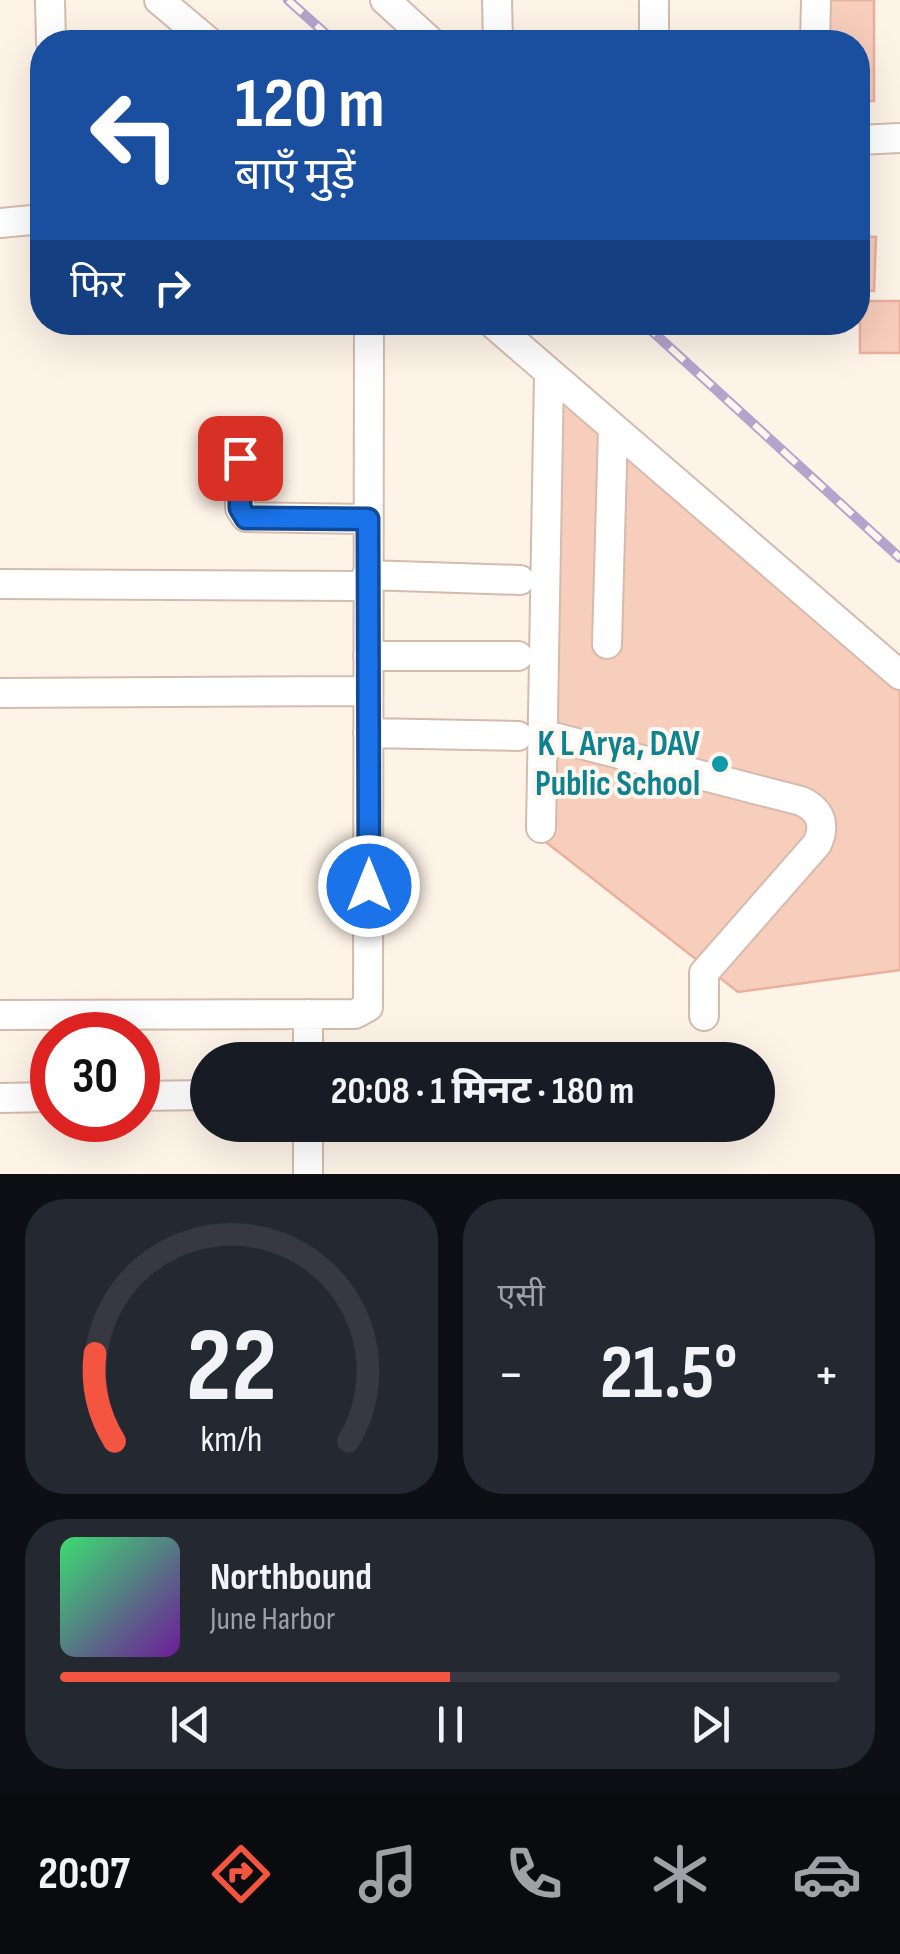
<!DOCTYPE html>
<html lang="hi">
<head>
<meta charset="utf-8">
<style>
  body { margin:0; font-family:"Sofia Sans Condensed","Noto Sans Devanagari",sans-serif; background:#242831; color:#f1f3f6; height:100vh; display:flex; flex-direction:column; font-size:38px; white-space:nowrap }
  * { box-sizing:border-box; margin:0 }
  p { font-size:32px; color:#9ea1a6 }
  .icon { flex:none; width:55px; height:55px; fill:none; stroke:currentColor; stroke-width:2; stroke-linecap:round; stroke-linejoin:round }
  .map { position:relative; height:1174px; overflow:hidden }
  .panel { display:flex; flex-direction:column; gap:25px; padding:25px; background:#0d0f14; flex:1 }
  .panel>* { flex:none }
  .hud { position:absolute; left:30px; top:30px; width:840px; height:305px; border-radius:40px; box-shadow:0 10px 40px #0002; background:#1a4fa0; color:#fff; overflow:hidden }
  .speed { position:absolute; left:30px; top:1012px; display:flex; gap:20px; font-size:50px; font-weight:700; text-align:center }
  .speed>* { display:grid; place-content:center; width:130px; height:130px; border-radius:50%; background:#171b24; box-shadow:0 10px 40px #0002; line-height:1 }
  .speed .limit { border:15px solid #d22; background:#fff; color:#111 }
  .pin { position:absolute; display:grid; place-items:center; width:85px; height:85px; color:#fff; margin:-42px; border-radius:20px; box-shadow:0 5px 15px #0006 }
  .me { position:absolute; width:110px; margin:-55px; rotate:0deg; stroke-linejoin:round; filter:drop-shadow(0 0 8px #0008) }
  .turn { display:flex; align-items:center; gap:35px; height:210px; padding:0 40px; font-size:45px }
  .turn .icon { width:130px; height:130px; stroke-width:2.5 }
  .turn b { display:block; font-size:70px; line-height:85px }
  .then { display:flex; align-items:center; height:95px; padding:0 40px; background:#0003; gap:20px; font-size:38px }
  .big { font-size:75px; font-weight:700; line-height:1.1 }
  .panel .widget { flex:1; display:flex; flex-direction:column; justify-content:center; gap:15px; min-width:0; padding:0 35px; border-radius:40px; background:#242831 }
  .panel .dial { align-items:center; gap:0 }
  .dial svg { height:260px; overflow:visible; fill:none; stroke:#363941; stroke-width:7; stroke-linecap:round; text-anchor:middle }
  .dial text { fill:#f1f3f6; stroke:none }
  .song { display:flex; align-items:center; gap:30px }
  .cover { width:120px; height:120px; border-radius:15px; background:linear-gradient(135deg,hsl(140 70% 55%),hsl(280 70% 35%)) }
  .played { height:10px; border-radius:5px; background:linear-gradient(90deg,#f45540 50%,#363941 50%) }
  .keys { display:flex; justify-content:space-around; direction:ltr }
  .heat { display:flex; justify-content:space-between; align-items:center; font-size:55px; direction:ltr }
  .panel .tiles { flex:1; display:grid; gap:25px; grid-template-columns:1fr 1fr }
  .widget:last-child { grid-column:span 2 }
  .trip { position:absolute; left:190px; top:1042px; width:585px; height:100px; border-radius:50px; background:#171b24; box-shadow:0 10px 40px #0002; font-weight:700; line-height:100px; text-align:center }
  .dock { display:flex; height:160px; justify-content:space-around; align-items:center; background:#090b0e; color:#9ea1a6 }
  .dock .icon { width:70px; height:70px }
  .dock .current { color:#f45540 }
  .dock b { font-size:45px; color:#f1f3f6 }
  .map>svg:first-child { display:block }
  .building { fill:#f7cdbb; stroke:#ebb09a; stroke-width:2.5 }
  .lines { fill:none; stroke-linecap:round; stroke-linejoin:round }
  .minor-casing { stroke:#d5bbae; stroke-width:32 }
  .minor { stroke:#fff; stroke-width:28 }
  .rail-casing { stroke:#b4a3cb; stroke-width:10 }
  .rail { stroke:#fff7ef; stroke-width:6; stroke-dasharray:19; stroke-linecap:butt }
  .route-casing { stroke:#114b97; stroke-width:25 }
  .route { stroke:#1a73e8; stroke-width:18 }
  .culture-dot { fill:#0f9aa8; stroke:#fff7ef; stroke-width:4 }
  .labels { text-anchor:middle; dominant-baseline:central; stroke-width:8; stroke-linejoin:round; paint-order:stroke }
  .culture-label { font-size:35px; font-weight:bold; fill:#0d838f; stroke:#fff7ef; text-anchor:end }
</style>
</head>
<body>
<div class="map">
<svg width="900" height="1174" viewBox="0 0 900 1174">
  <rect width="100%" height="100%" fill="#fef3e7"/>
  <path class="building" d="M 821,0 L 874,0 L 874,101 L 858,101 L 858,42 L 821,42 Z
    M 858,236 L 876,237 L 874,291 L 858,290 Z
    M 860,301 L 900,301 L 900,353 L 860,353 Z
    M 566,395 L 900,691 L 900,970 L 738,992 L 538,836 L 554,422 Z"/>
  <g class="lines">
    <defs>
      <path id="minor" d="M 50,0 L 51,42
        M 159,0 L 209,42
        M 385,0 L 431,42
        M 497,0 L 498,42
        M 654,42 L 654,0
        M 815,42 L 816,0
        M 858,140 L 900,138
        M 0,223 L 42,219
        M 491,322 L 900,675
        M 240,458 L 240,508 L 246,517 L 367,519
        M 367,575 L 520,580
        M 0,584 L 367,586
        M 607,644 L 613,429
        M 368,656 L 518,656
        M 0,693 L 368,691
        M 368,733 L 518,736
        M 542,734 L 801,801 C 821,810 826,825 817,844 L 704,973 L 704,1016
        M 541,828 L 549,374
        M 308,1014 L 308,1060
        M 0,1015 L 355,1014 L 368,1007 L 369,322
        M 138,1096 L 208,1095
        M 0,1098 L 52,1097
        M 308,1174 L 308,1125"/>
    </defs>
    <use href="#minor" class="minor-casing"/>
    <use href="#minor" class="minor"/>
    <defs>
      <path id="rail" d="M 288,0 L 335,42
        M 642,322 L 900,558"/>
    </defs>
    <use href="#rail" class="rail-casing"/>
    <use href="#rail" class="rail"/>
  </g>
  <g class="lines">
    <defs>
      <path id="route" d="M 240,458 L 240,508 L 246,518 L 368,519 L 369,886"/>
    </defs>
    <use href="#route" class="route-casing"/>
    <use href="#route" class="route"/>
  </g>
  <circle class="culture-dot" cx="720" cy="764" r="10"/>
  <g class="labels">
    <g class="culture-label">
      <text x="700" y="744">K L Arya, DAV<tspan x="700" dy="40">Public School</tspan></text>
    </g>
  </g>
</svg>
<div class="speed"><div class="limit">30</div></div>
<div class="pin" style="left:240px;top:458px;background:#d93025"><svg class="icon" aria-label="arrive" viewBox="0 0 24 24"><path d="M6 21V4h12l-3 4 3 4H6"/></svg></div>
<svg class="me" style="left:369px;top:886px" viewBox="-20 -20 40 40"><circle r="17" fill="#1a73e8" stroke="#fff" stroke-width="3"/><path d="M0-11L8 9 0 5-8 9z" fill="#fff"/></svg>
<div class="trip">20:08 · 1 मिनट · 180 m</div>
<div class="hud">
<div class="turn"><svg class="icon" aria-label="left" viewBox="0 0 24 24"><path d="M17 20v-9H6M10 6l-5 5 5 5"/></svg><div><b>120 m</b>बाएँ मुड़ें</div></div>
<div class="then">फिर<svg class="icon" aria-label="right" viewBox="0 0 24 24"><path d="M7 20v-9h11M14 6l5 5-5 5"/></svg></div>
</div>
</div>
<section class="panel">
<div class="tiles">
<div class="widget dial"><svg viewBox="0 0 100 80">
<path d="M14 69A42 42 0 1 1 86 69"/>
<path d="M14 69A42 42 0 0 1 8 42" stroke="#f45540"/>
<text x="50" y="56" font-size="32" font-weight="700">22</text>
<text x="50" y="72" font-size="11">km/h</text>
</svg></div>
<div class="widget"><p>एसी</p>
<div class="heat"><a>−</a><b class="big">21.5°</b><a>+</a></div>
</div>
<div class="widget">
<div class="song"><i class="cover"></i><div><b>Northbound</b><p>June Harbor</p></div></div>
<div class="played"></div>
<div class="keys"><svg class="icon" aria-label="previous" viewBox="0 0 24 24"><path d="M18 5L8 12l10 7zM5 5v14"/></svg><svg class="icon" aria-label="pause" viewBox="0 0 24 24"><path d="M8 5v14M16 5v14"/></svg><svg class="icon" aria-label="next" viewBox="0 0 24 24"><path d="M6 5l10 7-10 7zM19 5v14"/></svg></div>
</div>
</div>
</section>
<nav class="dock">
<b>20:07</b>
<svg class="icon current" aria-label="directions" viewBox="0 0 24 24"><path d="M12 3l9 9-9 9-9-9zM9 14v-3h6M13 9l2 2-2 2"/></svg>
<svg class="icon" aria-label="music" viewBox="0 0 24 24"><path d="M9 18V5l10-2v13"/><circle cx="6" cy="18" r="3"/><circle cx="16" cy="16" r="3"/></svg>
<svg class="icon" aria-label="phone" viewBox="0 0 24 24"><path d="M5 4h4l2 5-3 2q2 4 5 5l2-3 5 2v4C11 20 4 13 5 4z"/></svg>
<svg class="icon" aria-label="climate" viewBox="0 0 24 24"><path d="M12 3v18M4 7l16 10M4 17L20 7"/></svg>
<svg class="icon" aria-label="car" viewBox="0 0 24 24"><path d="M5 17H2v-5l4-1 3-4h7l3 4 3 1v5h-3M9 17h6M6 11h13"/><circle cx="7" cy="17" r="2"/><circle cx="17" cy="17" r="2"/></svg>
</nav>
</body>
</html>
